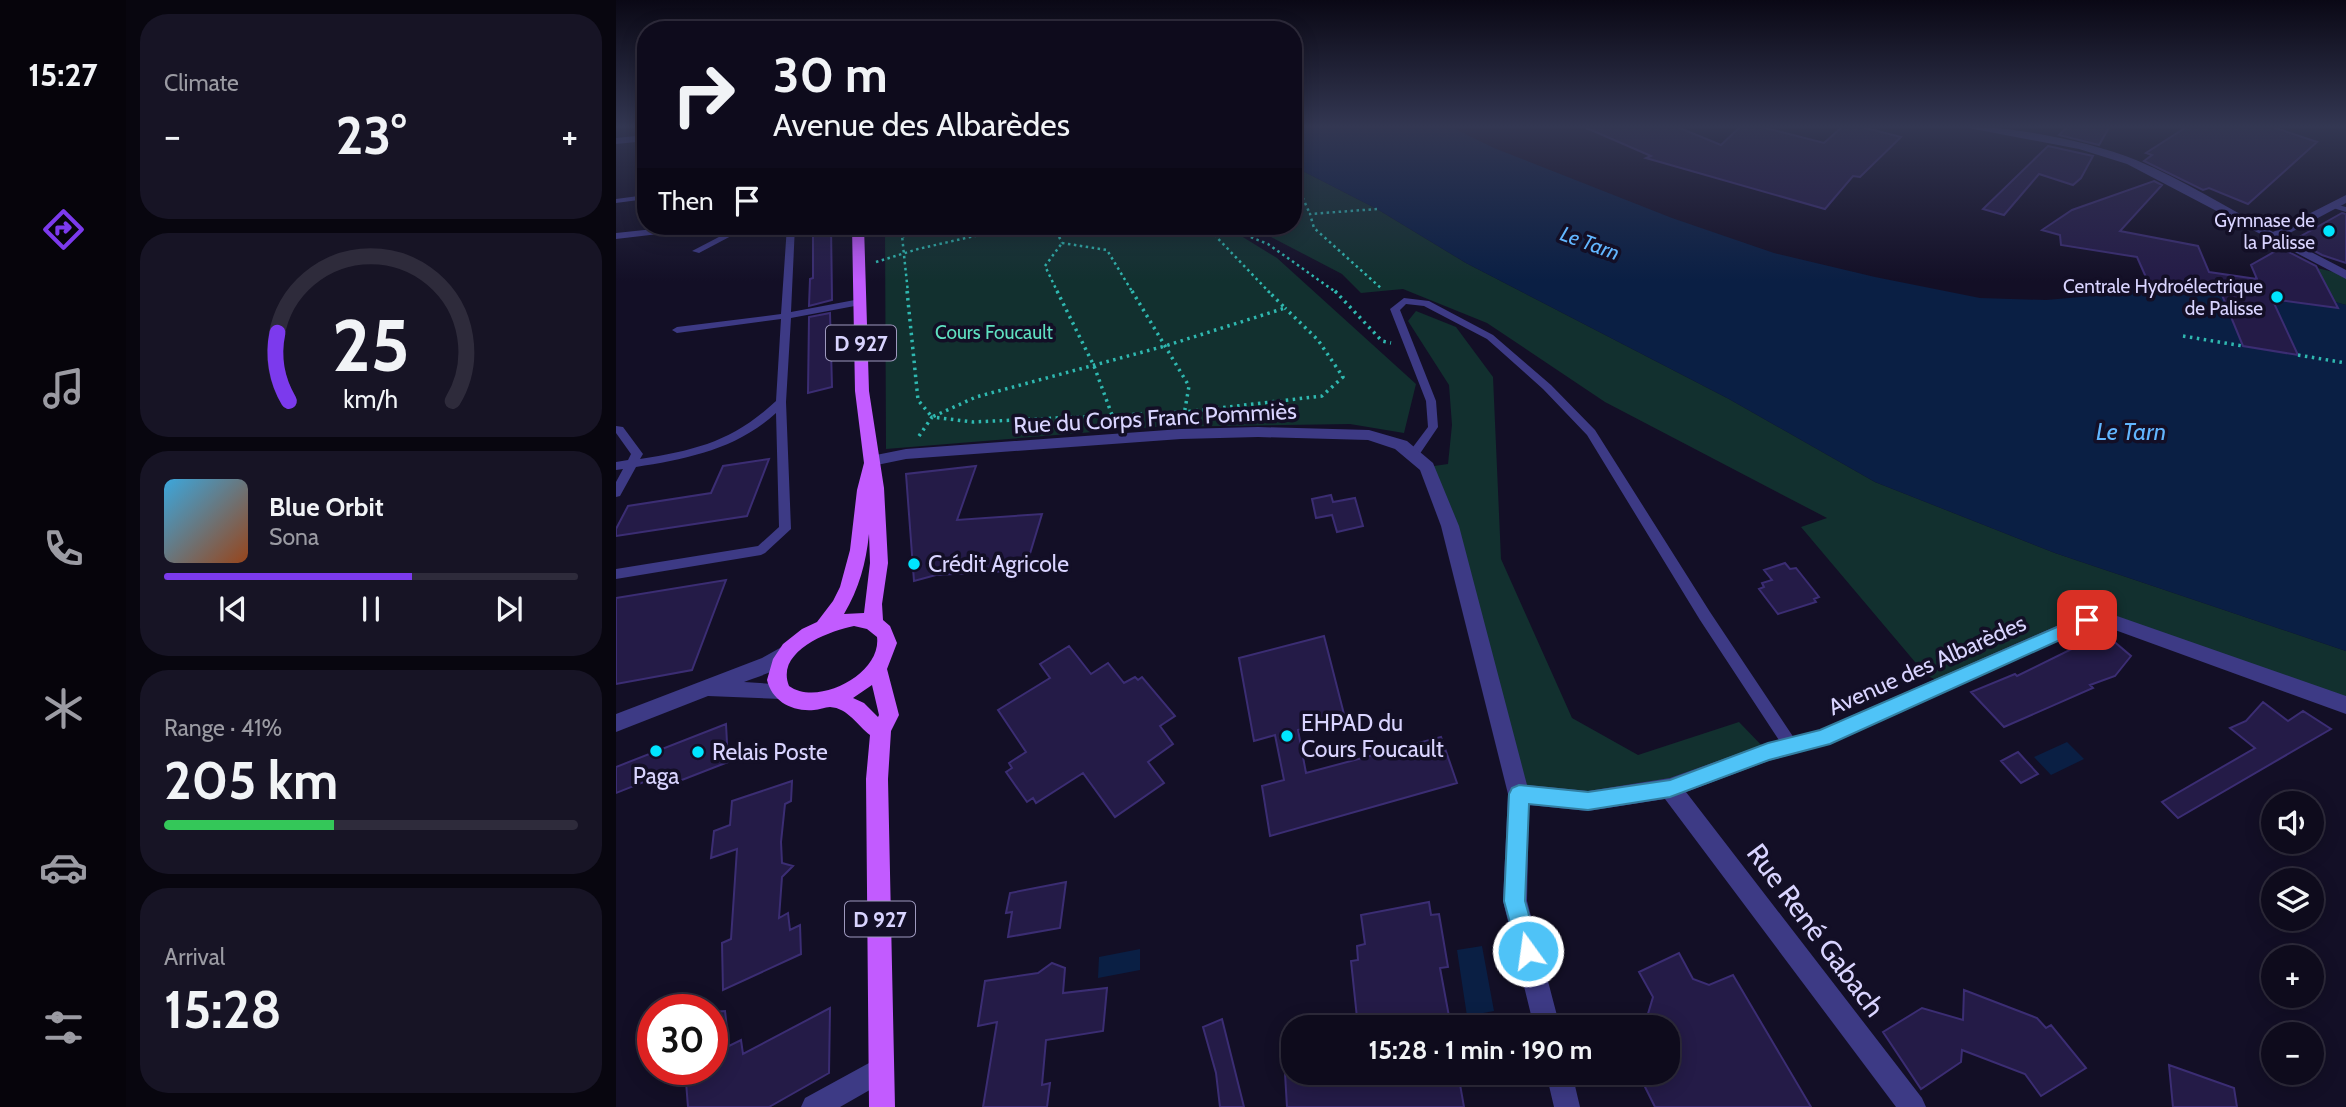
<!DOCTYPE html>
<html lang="en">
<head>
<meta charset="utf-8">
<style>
  body { margin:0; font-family:Cabin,sans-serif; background:#171425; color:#f1f3f6; height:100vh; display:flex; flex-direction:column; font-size:26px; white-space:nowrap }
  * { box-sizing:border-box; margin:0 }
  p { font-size:23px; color:#9b9ba3 }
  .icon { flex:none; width:38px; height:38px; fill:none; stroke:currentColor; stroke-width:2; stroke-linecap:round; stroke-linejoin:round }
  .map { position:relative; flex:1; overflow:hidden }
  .sheet { display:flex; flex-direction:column; gap:14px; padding:14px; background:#08060f; width:490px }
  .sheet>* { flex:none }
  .hud { position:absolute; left:21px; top:21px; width:665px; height:214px; border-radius:28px; box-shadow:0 4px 18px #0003,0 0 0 2px #2e2b3b; background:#0e0b1c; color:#f1f3f6; overflow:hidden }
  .buttons { position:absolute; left:1645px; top:791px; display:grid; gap:14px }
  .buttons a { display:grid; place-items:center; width:63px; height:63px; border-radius:50%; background:#0e0b1c; box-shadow:0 4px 18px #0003,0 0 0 2px #2e2b3b; font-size:35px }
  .speed { position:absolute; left:21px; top:994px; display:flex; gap:14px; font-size:35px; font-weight:700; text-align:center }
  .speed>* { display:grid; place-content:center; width:91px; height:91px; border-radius:50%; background:#0e0b1c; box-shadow:0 4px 18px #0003,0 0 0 2px #2e2b3b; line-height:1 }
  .speed .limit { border:10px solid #d22; background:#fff; color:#111 }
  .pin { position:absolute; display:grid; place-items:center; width:60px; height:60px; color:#fff; margin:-30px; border-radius:14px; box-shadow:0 4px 10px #0006 }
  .me { position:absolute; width:77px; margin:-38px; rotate:346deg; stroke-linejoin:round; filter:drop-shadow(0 0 5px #0008) }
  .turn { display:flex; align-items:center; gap:24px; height:147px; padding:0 21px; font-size:32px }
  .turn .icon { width:91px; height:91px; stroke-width:2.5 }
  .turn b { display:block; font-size:49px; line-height:60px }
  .then { display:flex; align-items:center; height:66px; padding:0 21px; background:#0003; gap:14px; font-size:26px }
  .big { font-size:52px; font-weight:800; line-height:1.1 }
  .sheet .tile { flex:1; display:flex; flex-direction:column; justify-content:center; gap:10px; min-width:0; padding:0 24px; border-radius:28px; background:#171425 }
  .sheet .dial { align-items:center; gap:0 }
  .dial svg { height:182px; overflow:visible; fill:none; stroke:#2e2b3b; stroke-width:7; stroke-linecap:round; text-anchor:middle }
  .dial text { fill:#f1f3f6; stroke:none }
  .song { display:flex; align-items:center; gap:21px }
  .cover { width:84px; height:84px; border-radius:10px; background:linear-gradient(135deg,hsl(200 70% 55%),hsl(20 70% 35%)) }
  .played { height:7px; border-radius:4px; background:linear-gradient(90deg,#7c3aed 60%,#2e2b3b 60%) }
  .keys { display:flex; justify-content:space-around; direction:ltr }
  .heat { display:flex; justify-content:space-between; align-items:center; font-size:38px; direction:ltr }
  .charge { height:10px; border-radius:5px; background:linear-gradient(90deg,#34c759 41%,#2e2b3b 0) }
  .trip { position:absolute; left:665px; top:1015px; width:399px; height:70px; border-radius:28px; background:#0e0b1c; box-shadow:0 4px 18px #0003,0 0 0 2px #2e2b3b; font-weight:800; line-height:70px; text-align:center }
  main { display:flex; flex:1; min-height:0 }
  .menu { display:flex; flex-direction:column; width:126px; justify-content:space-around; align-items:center; background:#06040b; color:#9b9ba3 }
  .menu .icon { width:49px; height:49px }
  .menu .current { color:#7c3aed }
  .menu b { font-size:32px; color:#f1f3f6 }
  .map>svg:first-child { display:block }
  .green { fill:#12302f }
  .water { fill:#0a1f44 }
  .building { fill:#241b47; stroke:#3b2d73; stroke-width:2 }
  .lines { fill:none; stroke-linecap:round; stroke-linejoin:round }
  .path-far1 { stroke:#2fb8b0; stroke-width:2.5; stroke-dasharray:2.5 3.5; stroke-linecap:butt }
  .path { stroke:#2fb8b0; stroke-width:3.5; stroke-dasharray:2.5 4.5; stroke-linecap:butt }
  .service { fill:#3d3a85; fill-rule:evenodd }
  .minor { fill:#3d3a85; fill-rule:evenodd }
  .tertiary { fill:#3d3a85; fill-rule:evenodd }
  .primary { fill:#c25bff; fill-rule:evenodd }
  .route { fill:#4fc3f7; stroke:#337fa1; stroke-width:2 }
  .poi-dot { fill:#00e5ff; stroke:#130f26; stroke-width:2.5 }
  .labels { text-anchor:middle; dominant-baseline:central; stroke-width:7; stroke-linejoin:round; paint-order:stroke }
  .far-poi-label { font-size:19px; fill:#d9d4ff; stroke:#130f26; text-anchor:end }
  .far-park-label { font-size:19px; fill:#5fe0c0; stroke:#130f26 }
  .far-water-label { font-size:21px; font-style:italic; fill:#62b6ff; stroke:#130f26 }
  .shield { fill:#130f26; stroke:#9e99be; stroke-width:2 }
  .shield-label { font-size:21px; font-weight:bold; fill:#d9d4ff }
  .street-label { font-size:23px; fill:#d9d4ff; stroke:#130f26 }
  .poi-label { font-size:23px; fill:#d9d4ff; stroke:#130f26; text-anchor:start }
  .water-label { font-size:24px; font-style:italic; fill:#62b6ff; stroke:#130f26 }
  .near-street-label { font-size:28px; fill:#d9d4ff; stroke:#130f26 }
</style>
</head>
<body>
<main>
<nav class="menu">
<b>15:27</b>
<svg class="icon current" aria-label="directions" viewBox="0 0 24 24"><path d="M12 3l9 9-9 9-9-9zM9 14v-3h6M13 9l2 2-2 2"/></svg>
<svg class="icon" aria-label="music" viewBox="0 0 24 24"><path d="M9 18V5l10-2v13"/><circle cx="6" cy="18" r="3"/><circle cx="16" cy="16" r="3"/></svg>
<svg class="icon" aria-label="phone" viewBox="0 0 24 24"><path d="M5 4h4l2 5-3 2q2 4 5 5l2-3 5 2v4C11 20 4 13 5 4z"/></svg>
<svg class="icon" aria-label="climate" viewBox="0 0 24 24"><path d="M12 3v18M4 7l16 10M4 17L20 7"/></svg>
<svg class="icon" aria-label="car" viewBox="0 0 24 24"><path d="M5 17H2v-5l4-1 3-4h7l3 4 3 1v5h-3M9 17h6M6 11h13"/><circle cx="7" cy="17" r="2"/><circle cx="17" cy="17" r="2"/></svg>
<svg class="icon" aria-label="filters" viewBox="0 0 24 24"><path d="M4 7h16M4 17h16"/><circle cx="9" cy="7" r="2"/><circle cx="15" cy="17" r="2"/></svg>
</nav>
<section class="sheet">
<div class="tile"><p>Climate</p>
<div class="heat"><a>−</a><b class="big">23°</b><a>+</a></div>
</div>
<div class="tile dial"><svg viewBox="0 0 100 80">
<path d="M14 69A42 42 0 1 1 86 69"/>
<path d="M14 69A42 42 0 0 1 9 39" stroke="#7c3aed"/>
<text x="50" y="56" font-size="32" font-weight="700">25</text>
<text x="50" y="72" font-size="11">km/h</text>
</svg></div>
<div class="tile">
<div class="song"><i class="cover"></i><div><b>Blue Orbit</b><p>Sona</p></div></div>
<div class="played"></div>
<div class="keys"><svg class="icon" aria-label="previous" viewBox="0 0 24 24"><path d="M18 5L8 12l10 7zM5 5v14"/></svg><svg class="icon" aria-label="pause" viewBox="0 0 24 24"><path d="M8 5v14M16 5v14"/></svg><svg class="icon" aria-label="next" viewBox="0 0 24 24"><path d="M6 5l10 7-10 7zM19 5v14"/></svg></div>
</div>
<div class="tile"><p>Range · 41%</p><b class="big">205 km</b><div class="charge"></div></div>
<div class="tile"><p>Arrival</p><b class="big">15:28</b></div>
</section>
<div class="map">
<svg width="1730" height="1107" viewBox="0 0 1730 1107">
  <rect width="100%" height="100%" fill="#130f26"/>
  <path class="green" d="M 677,166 L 761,209 L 850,263 L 1113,399 L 1259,482 L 1439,553 L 1730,651 L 1730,705 L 1484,619 L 1328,684 L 1310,675 L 1185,527 L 1211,518 L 989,402 L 871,323 L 787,289 L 745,293 L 726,274 L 634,226 L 677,226 Z
    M 269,226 L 609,226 L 661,258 L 800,384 L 788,433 L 734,424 L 539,427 L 270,449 Z
    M 1701,268 L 1730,275 L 1730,305 L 1719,302 Z
    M 800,311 L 840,327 L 877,377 L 885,559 L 956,718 L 1022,755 L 1123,722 L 1152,752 L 1054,788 L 903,794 L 811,467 L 832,464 L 836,425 L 833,385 L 792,321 Z"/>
  <path class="water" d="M 677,126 L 833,126 L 878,148 L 1056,218 L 1158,253 L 1259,277 L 1364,298 L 1430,300 L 1476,296 L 1533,284 L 1606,295 L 1627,346 L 1682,354 L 1656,299 L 1721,308 L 1719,302 L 1730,305 L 1730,651 L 1439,553 L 1259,482 L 1113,399 L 850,263 L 761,209 L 677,166 Z
    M 1451,742 L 1468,759 L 1435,775 L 1418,757 Z
    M 866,946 L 878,1011 L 851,1016 L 841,950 Z
    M 524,949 L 524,970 L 482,978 L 483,957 Z"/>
  <path class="building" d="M 966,126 L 1059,126 L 1105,145 L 1125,126 L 1142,126 L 1208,143 L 1227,126 L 1242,126 L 1285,137 L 1244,177 L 1237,176 L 1209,209 L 1030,158 L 1035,156 Z
    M 1452,126 L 1494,126 L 1483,145 L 1443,135 Z
    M 1572,126 L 1654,126 L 1701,142 L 1632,204 L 1593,188 L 1587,190 L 1528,161 L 1536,155 L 1530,153 Z
    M 1432,146 L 1477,156 L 1465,178 L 1457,185 L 1423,174 L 1388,215 L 1367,209 Z
    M 1538,181 L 1546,185 L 1504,231 L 1582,246 L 1593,272 L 1641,279 L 1635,265 L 1665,248 L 1700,266 L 1722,308 L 1656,299 L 1682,355 L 1627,346 L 1606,295 L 1533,284 L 1521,257 L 1445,245 L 1444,235 L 1426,230 L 1456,210 Z
    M 1726,213 L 1730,214 L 1730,263 L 1706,255 L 1678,240 Z
    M 197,226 L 215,226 L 216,300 L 193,306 L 194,279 L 197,278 Z
    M 214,313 L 216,387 L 192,393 L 193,317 Z
    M 153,459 L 131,516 L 0,536 L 0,529 L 12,506 L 95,493 L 107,466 Z
    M 360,466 L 341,520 L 426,514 L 409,570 L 320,575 L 298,581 L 290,474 Z
    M 715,495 L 717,502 L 739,498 L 747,526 L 721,532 L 716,515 L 700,518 L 696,499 Z
    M 1169,563 L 1174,569 L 1180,568 L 1203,597 L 1198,599 L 1200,602 L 1162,614 L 1143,589 L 1148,587 L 1146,583 L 1156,580 L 1148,570 Z
    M 110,580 L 76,670 L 0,684 L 0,598 Z
    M 1488,633 L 1515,656 L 1499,676 L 1474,685 L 1477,688 L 1388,727 L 1355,692 L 1399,674 L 1401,676 Z
    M 708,636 L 729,718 L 682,730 L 690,773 L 825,737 L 841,783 L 654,836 L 646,786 L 668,780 L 659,735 L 638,741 L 623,658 Z
    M 453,646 L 475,674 L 492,663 L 508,683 L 519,677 L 522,680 L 526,677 L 559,716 L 544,726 L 557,744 L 532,762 L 548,783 L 499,817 L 467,773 L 420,803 L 417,798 L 411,802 L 390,772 L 396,768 L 393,763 L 410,752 L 382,710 L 434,678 L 424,664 Z
    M 1647,702 L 1672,721 L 1687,711 L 1715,729 L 1562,818 L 1546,802 L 1639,748 L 1614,728 L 1630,721 Z
    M 110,724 L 112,762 L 53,785 L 53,772 L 0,793 L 0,767 Z
    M 1402,752 L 1422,774 L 1405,783 L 1385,761 Z
    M 176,781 L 175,801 L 169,804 L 165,842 L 166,863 L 177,866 L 166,877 L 163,918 L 172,913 L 174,930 L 184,925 L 185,954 L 107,990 L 106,943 L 115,939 L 121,849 L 95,858 L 98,831 L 114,825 L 116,801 Z
    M 450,882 L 444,928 L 392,937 L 396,912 L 390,913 L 394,893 Z
    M 813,902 L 815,915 L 823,914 L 832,967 L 824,968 L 835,1027 L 742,1027 L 735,961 L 742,960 L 741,946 L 749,944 L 745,915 Z
    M 1063,953 L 1077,979 L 1093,985 L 1117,975 L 1195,1107 L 1039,1107 L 1022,1073 L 1052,1073 L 1052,1027 L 1028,1027 L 1037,997 L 1023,972 Z
    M 436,963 L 449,968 L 447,993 L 491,988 L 487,1031 L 430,1040 L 426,1085 L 434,1083 L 431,1107 L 367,1107 L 381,1022 L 362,1026 L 369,981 L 422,973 Z
    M 1348,990 L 1421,1018 L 1430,1028 L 1435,1025 L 1470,1068 L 1425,1096 L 1409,1074 L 1346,1050 L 1345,1062 L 1305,1089 L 1267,1032 L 1306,1008 L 1347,1020 Z
    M 214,1008 L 213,1073 L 153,1107 L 72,1107 L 69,1069 L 96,1069 L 96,1012 L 109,1011 L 113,1046 L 125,1040 L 127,1054 Z
    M 606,1019 L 628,1107 L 604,1107 L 600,1073 L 587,1027 Z
    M 1553,1065 L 1618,1088 L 1621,1107 L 1557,1107 Z
    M 669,1073 L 842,1073 L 848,1107 L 671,1107 Z"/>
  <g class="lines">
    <path class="path-far1" d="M 682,168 L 685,194 L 694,214
      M 761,209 L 694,214 L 698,228 L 766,289
      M 285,226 L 292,293
      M 438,226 L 446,243
      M 590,226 L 654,293
      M 607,226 L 652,244 L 721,293
      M 287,237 L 295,226
      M 446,243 L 491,250 L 517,293
      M 260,262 L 302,249 L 402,226
      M 442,293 L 429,266 L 446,243"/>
    <path class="path" d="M 291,291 L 302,400 L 316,417 L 360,397 L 549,346 L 669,308 L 652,291
      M 441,291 L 478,366 L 496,415
      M 516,291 L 573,386 L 568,415
      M 719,291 L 766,341 L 775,343
      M 1567,336 L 1627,346
      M 1682,355 L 1730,363
      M 303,436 L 316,417 L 357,422 L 569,412 L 706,396 L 727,377 L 702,340 L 669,308"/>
    <path class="service" d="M 30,195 L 30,199 L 0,203 L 0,199 Z
      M 1714,203 L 1730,207 L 1730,212 L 1714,207 Z
      M 66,226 L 89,226 L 85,229 L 0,239 L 0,233 Z
      M 124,226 L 134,226 L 83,253 L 76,251 Z
      M 171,226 L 179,226 L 175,312 L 244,299 L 249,302 L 244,305 L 175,318 L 170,402 L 175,529 L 149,553 L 145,555 L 0,579 L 0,569 L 142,546 L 163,527 L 160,413 C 121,449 71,459 20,467 L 4,496 L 0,497 L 0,482 L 7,469 L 0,470 L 0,462 L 12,460 L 15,454 L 0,433 L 0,426 L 7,427 L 27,454 L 24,459 C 81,450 117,441 160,401 L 165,319 L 61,333 L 56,330 L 61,327 L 165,314 Z
      M 788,298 L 813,301 L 877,335 L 935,385 L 979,430 L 1094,612 L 1180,741 L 1182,746 L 1180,751 L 1175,752 L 1170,751 L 1084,620 L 971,435 L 927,389 L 871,339 L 808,306 L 790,304 L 784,310 L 820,401 L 822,427 L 801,458 L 793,458 L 791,455 L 812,427 L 810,401 L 774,309 Z"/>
    <path class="minor" d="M 1342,126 C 1394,126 1472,140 1520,160 C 1567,180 1612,208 1657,232 L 1730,195 L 1730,203 L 1666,237 L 1730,270 L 1730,279 L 1511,164 L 1463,149 Z
      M 30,135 L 30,141 L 0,144 L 0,138 Z
      M 642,427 L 753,430 L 791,441 L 817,463 L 843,526 L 911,785 L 972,791 L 1054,778 L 1152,743 L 1204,730 L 1470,613 L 1484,612 L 1501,616 L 1730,696 L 1730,714 L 1499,630 L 1472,627 L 1214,744 L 1152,761 L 1070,792 L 1306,1098 L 1310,1107 L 1280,1107 L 1049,799 L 972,811 L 913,805 L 911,901 L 944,1027 L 918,1027 L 887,901 L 892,794 L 825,526 L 804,470 L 779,449 L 752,440 L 642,437 L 565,439 L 290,459 L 256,466 L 248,461 L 250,457 L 290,449 L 565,429 Z
      M 264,1057 L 273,1061 L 277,1070 L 273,1079 L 224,1107 L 185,1107 L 189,1098 Z
      M 930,1073 L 956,1073 L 964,1107 L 938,1107 Z"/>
    <path class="tertiary" d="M 171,644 L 178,646 L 181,652 C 172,669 145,675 128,682 L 172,685 L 175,691 L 172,697 L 165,699 L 92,696 L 0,732 L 0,714 L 146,658 Z"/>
    <path class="primary" d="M 236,226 L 248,226 L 253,391 L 268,488 L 272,563 L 266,604 L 267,620 L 274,626 L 281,643 L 271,669 L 283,715 L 275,731 L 272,779 L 279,1107 L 253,1107 L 250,779 L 254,735 C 242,726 232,708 214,707 C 209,707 203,710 198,710 C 176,712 156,701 151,680 L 157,659 L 167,644 L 186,629 L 201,622 L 217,601 L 224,587 L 234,550 L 241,490 L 248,463 L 239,391 ZM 253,534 L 254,563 L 248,613 L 228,614 C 243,589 250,563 253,534 ZM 238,626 L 251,629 L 261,637 C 266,674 202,707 173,686 C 159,651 213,631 238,626 ZM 256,685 L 263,715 L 262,717 L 248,703 L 237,698 Z"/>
  </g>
  <linearGradient id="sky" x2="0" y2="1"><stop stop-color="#0a0815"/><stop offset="0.45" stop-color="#333752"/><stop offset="1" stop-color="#333752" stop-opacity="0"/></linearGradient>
  <rect width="1730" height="281" fill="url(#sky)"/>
  <path class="route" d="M 1471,614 L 1477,616 L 1479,620 L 1477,625 L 1214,744 L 1153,760 L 1054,797 L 972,810 L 913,804 L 909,901 L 923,951 L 919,959 L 912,962 L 904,959 L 888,901 L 893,794 L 896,788 L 903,785 L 972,792 L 1054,780 L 1152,743 L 1204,730 Z"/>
  <g class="poi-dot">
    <circle cx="1713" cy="231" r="7"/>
    <circle cx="1661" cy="297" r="7"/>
    <circle cx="298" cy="564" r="7"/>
    <circle cx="671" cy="736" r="7"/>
    <circle cx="40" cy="751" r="7"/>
    <circle cx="82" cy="752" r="7"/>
  </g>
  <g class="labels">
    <g class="far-poi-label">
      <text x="1699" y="220">Gymnase de<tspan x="1699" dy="22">la Palisse</tspan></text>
      <text x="1647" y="286">Centrale Hydroélectrique<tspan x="1647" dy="22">de Palisse</tspan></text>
    </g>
    <g class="far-park-label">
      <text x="378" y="332">Cours Foucault</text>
    </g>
    <g class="far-water-label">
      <text transform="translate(974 243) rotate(20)">Le Tarn</text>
    </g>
    <g class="shield">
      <rect x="210" y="325.5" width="70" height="35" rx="5"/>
      <rect x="229" y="901.5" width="70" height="35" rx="5"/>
    </g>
    <g class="shield-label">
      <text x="245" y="343">D 927</text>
      <text x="264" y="919">D 927</text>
    </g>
    <g class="street-label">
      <text transform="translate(539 418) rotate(-3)">Rue du Corps Franc Pommiès</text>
      <text transform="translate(1311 665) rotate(-24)">Avenue des Albarèdes</text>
    </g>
    <g class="poi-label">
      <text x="312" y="564">Crédit Agricole</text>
      <text x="685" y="723">EHPAD du<tspan x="685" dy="26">Cours Foucault</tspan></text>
      <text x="96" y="752">Relais Poste</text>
      <text x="40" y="776" text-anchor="middle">Paga</text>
    </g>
    <g class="water-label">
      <text x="1515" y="431">Le Tarn</text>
    </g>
    <g class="near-street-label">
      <text transform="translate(1200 930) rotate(53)">Rue René Gabach</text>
    </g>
  </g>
</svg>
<div class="buttons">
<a><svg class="icon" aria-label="sound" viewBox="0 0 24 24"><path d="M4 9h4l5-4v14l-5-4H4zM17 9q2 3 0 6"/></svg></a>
<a><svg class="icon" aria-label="layers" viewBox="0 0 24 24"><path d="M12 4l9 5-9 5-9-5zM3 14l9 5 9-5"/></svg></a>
<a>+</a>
<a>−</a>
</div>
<div class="speed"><div class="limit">30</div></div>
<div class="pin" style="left:1471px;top:620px;background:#d93025"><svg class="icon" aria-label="arrive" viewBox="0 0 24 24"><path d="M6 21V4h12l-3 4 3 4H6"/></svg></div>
<svg class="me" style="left:912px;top:951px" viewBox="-20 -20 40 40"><circle r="17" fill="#4fc3f7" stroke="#fff" stroke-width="3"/><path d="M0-11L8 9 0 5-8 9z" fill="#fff"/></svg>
<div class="trip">15:28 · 1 min · 190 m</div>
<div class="hud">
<div class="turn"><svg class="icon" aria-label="right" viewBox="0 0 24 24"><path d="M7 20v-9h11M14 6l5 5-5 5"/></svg><div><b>30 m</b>Avenue des Albarèdes</div></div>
<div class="then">Then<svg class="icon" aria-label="arrive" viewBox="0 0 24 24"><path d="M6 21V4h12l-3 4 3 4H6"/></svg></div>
</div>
</div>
</main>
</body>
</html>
